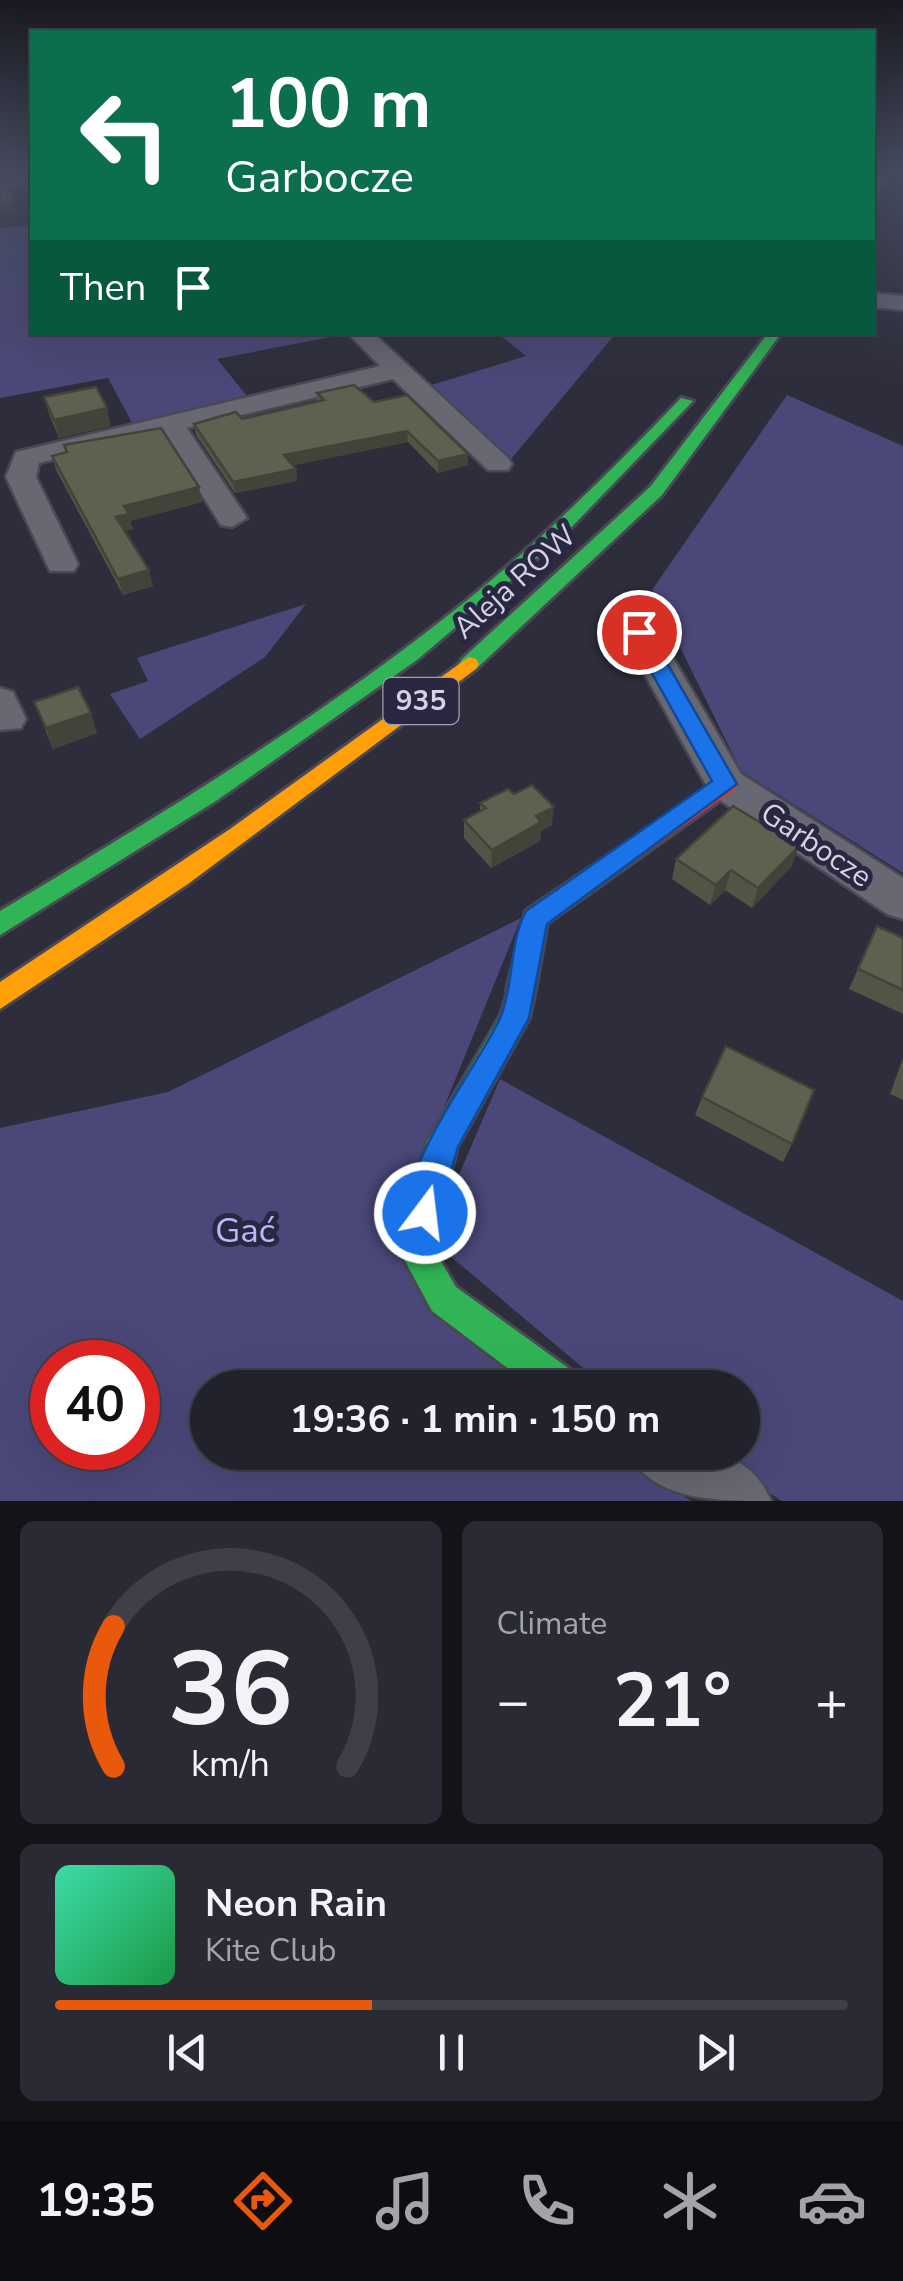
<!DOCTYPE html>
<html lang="en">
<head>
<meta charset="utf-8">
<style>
  body { margin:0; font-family:"Nunito Sans",sans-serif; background:#2a2a34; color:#f1f3f6; height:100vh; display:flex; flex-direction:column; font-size:38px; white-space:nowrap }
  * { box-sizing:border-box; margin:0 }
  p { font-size:32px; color:#a2a4a9 }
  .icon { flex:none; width:55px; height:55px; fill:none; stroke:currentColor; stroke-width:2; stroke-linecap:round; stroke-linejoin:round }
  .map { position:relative; height:1501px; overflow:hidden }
  .drawer { display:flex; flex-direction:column; gap:20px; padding:20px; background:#131318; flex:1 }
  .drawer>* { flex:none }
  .banner { position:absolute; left:30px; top:30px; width:845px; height:305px; border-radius:0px; box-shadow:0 10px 40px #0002,0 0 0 2px #3f3f48; background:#0b6e4f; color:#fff; overflow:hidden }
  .speed { position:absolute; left:30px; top:1340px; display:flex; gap:20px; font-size:50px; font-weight:700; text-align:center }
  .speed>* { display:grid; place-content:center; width:130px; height:130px; border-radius:50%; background:#22222c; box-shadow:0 10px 40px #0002,0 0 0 2px #3f3f48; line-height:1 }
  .speed .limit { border:15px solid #d22; background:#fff; color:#111 }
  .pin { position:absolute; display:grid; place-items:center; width:85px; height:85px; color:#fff; margin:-42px; border:5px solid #fff; border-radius:50%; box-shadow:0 2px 10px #0007 }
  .me { position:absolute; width:110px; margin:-55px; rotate:15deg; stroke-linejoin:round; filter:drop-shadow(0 0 8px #0008) }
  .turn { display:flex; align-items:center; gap:35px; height:210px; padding:0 30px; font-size:45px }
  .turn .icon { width:130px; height:130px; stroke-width:2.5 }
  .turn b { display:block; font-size:70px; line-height:85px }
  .then { display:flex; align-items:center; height:95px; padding:0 30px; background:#0003; gap:20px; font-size:38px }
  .big { font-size:75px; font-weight:700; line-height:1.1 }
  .drawer .card { flex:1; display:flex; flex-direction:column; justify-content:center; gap:15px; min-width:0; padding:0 35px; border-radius:15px; background:#2a2a34 }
  .drawer .dial { align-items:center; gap:0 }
  .dial svg { height:260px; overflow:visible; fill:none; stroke:#3f3f48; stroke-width:7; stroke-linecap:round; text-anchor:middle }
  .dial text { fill:#f1f3f6; stroke:none }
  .song { display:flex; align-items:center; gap:30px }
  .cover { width:120px; height:120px; border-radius:15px; background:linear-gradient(135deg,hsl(160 70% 55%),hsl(140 70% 35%)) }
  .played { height:10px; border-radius:5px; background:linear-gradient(90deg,#ea580c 40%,#3f3f48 40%) }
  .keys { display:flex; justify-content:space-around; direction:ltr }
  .heat { display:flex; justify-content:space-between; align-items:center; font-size:55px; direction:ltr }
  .drawer .tiles { flex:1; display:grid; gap:20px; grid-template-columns:1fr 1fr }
  .card:last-child { grid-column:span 2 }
  .trip { position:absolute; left:190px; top:1370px; width:570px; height:100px; border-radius:50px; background:#22222c; box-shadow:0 10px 40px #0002,0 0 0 2px #3f3f48; font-weight:700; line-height:100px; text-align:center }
  .tab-bar { display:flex; height:160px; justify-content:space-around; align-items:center; background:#0e0e12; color:#a2a4a9 }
  .tab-bar .icon { width:70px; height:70px }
  .tab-bar .selected { color:#ea580c }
  .tab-bar b { font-size:45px; color:#f1f3f6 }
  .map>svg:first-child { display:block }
  .green { fill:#4b4879; fill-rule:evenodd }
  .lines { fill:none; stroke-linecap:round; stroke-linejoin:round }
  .lane-casing { stroke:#494854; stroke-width:5 }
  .street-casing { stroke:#494854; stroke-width:5 }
  .fast-casing { stroke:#494854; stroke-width:6 }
  .slow-casing { stroke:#494854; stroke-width:6 }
  .jam-casing { stroke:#494854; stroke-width:6 }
  .lane { fill:#686872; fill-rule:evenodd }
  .street { fill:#686872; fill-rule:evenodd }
  .fast { fill:#30b455; fill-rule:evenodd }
  .slow { fill:#ff9f0a; fill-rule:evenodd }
  .jam { fill:#e5322d; fill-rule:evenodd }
  .wall { fill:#535346 }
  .shaded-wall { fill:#434339 }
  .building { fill:#606051; stroke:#434339; stroke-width:2.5 }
  .route { fill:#1a73e8; stroke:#114b97; stroke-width:2.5 }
  .labels { text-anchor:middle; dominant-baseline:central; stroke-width:10; stroke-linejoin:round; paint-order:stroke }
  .shield { fill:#292741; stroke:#a09fb3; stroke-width:2.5 }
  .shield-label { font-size:28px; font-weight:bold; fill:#d3d3e4 }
  .street-label { font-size:30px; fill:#d3d3e4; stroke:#292741 }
  .near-park-label { font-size:35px; fill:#bab7fa; stroke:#292741 }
</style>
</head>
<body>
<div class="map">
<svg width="903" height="1501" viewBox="0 0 903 1501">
  <rect width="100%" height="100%" fill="#2e2d3b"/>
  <path class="green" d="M 32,225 L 32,332 L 346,334 L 217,359 L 251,401 L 135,428 L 108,378 L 0,398 L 0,228 Z
    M 497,333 L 616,333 L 511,459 L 428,386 L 526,356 Z
    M 787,395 L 903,446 L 903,873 L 741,771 L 652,590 Z
    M 306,604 L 265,657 L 140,739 L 110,694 L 148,681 L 137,658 Z
    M 521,918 L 405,1203 L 518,1387 L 208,1388 L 208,1452 L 617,1453 L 691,1501 L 0,1501 L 0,1128 L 168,1092 ZM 52,1362 L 138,1362 L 138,1448 L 52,1448 Z
    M 500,1079 L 903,1301 L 903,1501 L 782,1501 L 707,1453 L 742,1452 L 742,1388 L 606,1387 L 431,1240 Z"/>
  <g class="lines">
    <defs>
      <path id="lane" d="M 32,178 L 32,184 L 0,186 L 0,180 Z"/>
      <path id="street" d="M 872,293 L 903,296 L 903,310 L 872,307 Z
        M 347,332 L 372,332 L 508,458 L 512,464 L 508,470 L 488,470 L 393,379 L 187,428 L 247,518 L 232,527 L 221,525 L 163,434 L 39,463 L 36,477 L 78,564 L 74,571 L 50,571 L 6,477 L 16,452 L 380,366 Z
        M 639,620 L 651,623 L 657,631 L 741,774 L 903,878 L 903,919 L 887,914 L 711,794 L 621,631 L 627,623 Z
        M 0,688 L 13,692 L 26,719 L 21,728 L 0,730 Z
        M 627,1452 C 685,1452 745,1438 771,1501 C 714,1501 654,1501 627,1452 Z"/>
      <path id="fast" d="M 884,170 L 894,170 L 872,196 L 872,185 Z
        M 769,332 L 782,332 L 662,495 L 476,669 L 462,669 L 459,664 L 462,659 L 650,487 Z
        M 681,398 L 693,401 L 562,537 L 417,660 L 216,801 L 0,935 L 0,911 C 160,815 321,718 466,601 C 543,539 613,469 681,398 Z
        M 521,978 L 531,982 L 535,990 L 529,1018 L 457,1147 L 432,1246 L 456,1287 L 578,1375 L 583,1388 L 534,1388 L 432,1311 L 398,1248 L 427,1142 L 501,1015 L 511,982 Z"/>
      <path id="slow" d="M 469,657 L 476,659 L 479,664 L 476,669 L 188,884 L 0,1009 L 0,982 L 230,829 Z"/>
      <path id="jam" d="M 726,776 L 734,778 L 738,784 L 734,790 L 547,923 L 535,990 L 531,998 L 521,1002 L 511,998 L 507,990 L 526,911 Z"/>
    </defs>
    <use href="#lane" class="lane-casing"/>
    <use href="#street" class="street-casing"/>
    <use href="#fast" class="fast-casing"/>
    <use href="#slow" class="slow-casing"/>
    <use href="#jam" class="jam-casing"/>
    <use href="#lane" class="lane"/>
    <use href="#street" class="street"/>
    <use href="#fast" class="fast"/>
    <use href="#slow" class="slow"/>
    <use href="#jam" class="jam"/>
  </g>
  <path class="wall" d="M 317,393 L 374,402 L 468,454 L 468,465 L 438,473 L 408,442 L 293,465 L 296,469 L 297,481 L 235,493 L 196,435 L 194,424 L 242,419 L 317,402 Z
    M 44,397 L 111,426 L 59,438 L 49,414 Z
    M 64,445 L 199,487 L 202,502 L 130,521 L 133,529 L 125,531 L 153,586 L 123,595 L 56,470 L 52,456 L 66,452 Z
    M 34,702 L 97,733 L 53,749 Z
    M 480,803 L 552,825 L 541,831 L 540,841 L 491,868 L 464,838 L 464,820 L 480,811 Z
    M 676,859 L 792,866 L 752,908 L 725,890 L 710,905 L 672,879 Z
    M 877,926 L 903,938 L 903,1014 L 849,989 Z
    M 903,1058 L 903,1100 L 890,1094 Z
    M 702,1097 L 792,1144 L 783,1162 L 695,1115 Z"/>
  <path class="shaded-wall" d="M 0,170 L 21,170 L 0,176 Z
    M 14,203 L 16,210 L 0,212 L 0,204 Z
    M 107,408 L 111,426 L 59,438 L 54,420 Z
    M 407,431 L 408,442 L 286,467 L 284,455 Z
    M 468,454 L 468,465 L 438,473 L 438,461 Z
    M 296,469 L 297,481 L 235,493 L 233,482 Z
    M 199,487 L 202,502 L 130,521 L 133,529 L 120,532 L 116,517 L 124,506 Z
    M 149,570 L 153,586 L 123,595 L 118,579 Z
    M 91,713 L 97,733 L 53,749 L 46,728 Z
    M 554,807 L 552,825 L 541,831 L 540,841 L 491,868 L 492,850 L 536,816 Z
    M 799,846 L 792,866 L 752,908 L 758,888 Z
    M 731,870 L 725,890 L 710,905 L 716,885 Z"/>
  <path class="building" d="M 0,182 L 8,182 L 14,203 L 0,204 Z
    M 354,385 L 374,402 L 407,395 L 468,454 L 438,461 L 407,431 L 284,455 L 296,469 L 233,482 L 194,424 L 236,412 L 242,419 L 324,400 L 317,393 Z
    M 96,387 L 107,408 L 54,420 L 44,397 Z
    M 161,428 L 199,487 L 124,506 L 129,514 L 116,517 L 149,570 L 118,579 L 52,456 L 67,452 L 64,445 Z
    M 78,687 L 91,713 L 46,728 L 34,702 Z
    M 532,785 L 554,807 L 536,816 L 541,822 L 492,850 L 464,820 L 486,808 L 480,803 L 508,789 L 514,794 Z
    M 733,806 L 799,846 L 758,888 L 731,870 L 716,885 L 676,859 Z
    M 877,926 L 903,938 L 903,990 L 858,969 Z
    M 726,1046 L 814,1090 L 792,1144 L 702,1097 Z"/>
  <linearGradient id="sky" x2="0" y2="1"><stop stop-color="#191920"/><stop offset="0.45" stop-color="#464c60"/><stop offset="1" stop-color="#464c60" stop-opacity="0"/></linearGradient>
  <rect width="903" height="380" fill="url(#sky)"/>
  <path class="route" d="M 639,625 L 649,632 L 737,784 L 547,924 L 529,1018 L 458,1147 L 436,1224 L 425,1229 L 413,1224 C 391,1172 481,1064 501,1016 C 514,983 509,943 526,911 L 712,781 L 629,632 Z"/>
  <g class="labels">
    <rect class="shield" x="383.5" y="678" width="75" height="46" rx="8"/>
    <g class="shield-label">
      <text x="421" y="701">935</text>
    </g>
    <g class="street-label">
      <text transform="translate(515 582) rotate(-42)">Aleja ROW</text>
      <text transform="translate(816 845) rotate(34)">Garbocze</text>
    </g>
    <g class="near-park-label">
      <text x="245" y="1230">Gać</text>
    </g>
  </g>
</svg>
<div class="speed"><div class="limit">40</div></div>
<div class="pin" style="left:639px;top:632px;background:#d93025"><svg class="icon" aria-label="arrive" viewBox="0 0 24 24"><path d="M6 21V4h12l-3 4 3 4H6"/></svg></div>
<svg class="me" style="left:425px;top:1213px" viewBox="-20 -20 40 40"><circle r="17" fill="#1a73e8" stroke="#fff" stroke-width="3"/><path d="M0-11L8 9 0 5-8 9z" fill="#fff"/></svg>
<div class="trip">19:36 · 1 min · 150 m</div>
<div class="banner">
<div class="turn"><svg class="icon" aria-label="left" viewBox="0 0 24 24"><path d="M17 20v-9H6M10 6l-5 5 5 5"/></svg><div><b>100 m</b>Garbocze</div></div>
<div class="then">Then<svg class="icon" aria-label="arrive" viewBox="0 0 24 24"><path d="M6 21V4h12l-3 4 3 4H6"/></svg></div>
</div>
</div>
<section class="drawer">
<div class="tiles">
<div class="card dial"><svg viewBox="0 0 100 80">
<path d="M14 69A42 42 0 1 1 86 69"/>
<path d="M14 69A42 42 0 0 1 14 26" stroke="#ea580c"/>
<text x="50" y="56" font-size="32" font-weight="700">36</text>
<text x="50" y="72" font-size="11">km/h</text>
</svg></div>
<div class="card"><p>Climate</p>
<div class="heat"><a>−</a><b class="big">21°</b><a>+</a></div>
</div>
<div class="card">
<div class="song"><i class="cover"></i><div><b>Neon Rain</b><p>Kite Club</p></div></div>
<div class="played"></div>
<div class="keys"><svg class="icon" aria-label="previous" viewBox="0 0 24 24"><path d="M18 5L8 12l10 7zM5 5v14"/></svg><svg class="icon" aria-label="pause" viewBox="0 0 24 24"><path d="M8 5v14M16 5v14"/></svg><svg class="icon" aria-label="next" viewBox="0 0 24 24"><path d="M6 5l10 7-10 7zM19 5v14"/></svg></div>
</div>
</div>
</section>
<nav class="tab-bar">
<b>19:35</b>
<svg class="icon selected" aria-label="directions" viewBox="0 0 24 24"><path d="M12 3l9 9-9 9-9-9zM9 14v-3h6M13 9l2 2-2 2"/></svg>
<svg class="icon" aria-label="music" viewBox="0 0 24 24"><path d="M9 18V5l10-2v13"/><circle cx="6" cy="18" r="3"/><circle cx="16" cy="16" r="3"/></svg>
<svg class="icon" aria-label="phone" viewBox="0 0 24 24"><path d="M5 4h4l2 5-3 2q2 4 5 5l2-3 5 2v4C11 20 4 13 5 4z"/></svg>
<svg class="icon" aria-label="climate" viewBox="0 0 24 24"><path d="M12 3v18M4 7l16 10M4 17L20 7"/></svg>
<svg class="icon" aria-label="car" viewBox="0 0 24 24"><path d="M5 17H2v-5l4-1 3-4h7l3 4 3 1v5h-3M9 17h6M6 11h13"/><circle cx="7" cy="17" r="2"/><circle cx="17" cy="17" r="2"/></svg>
</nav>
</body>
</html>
